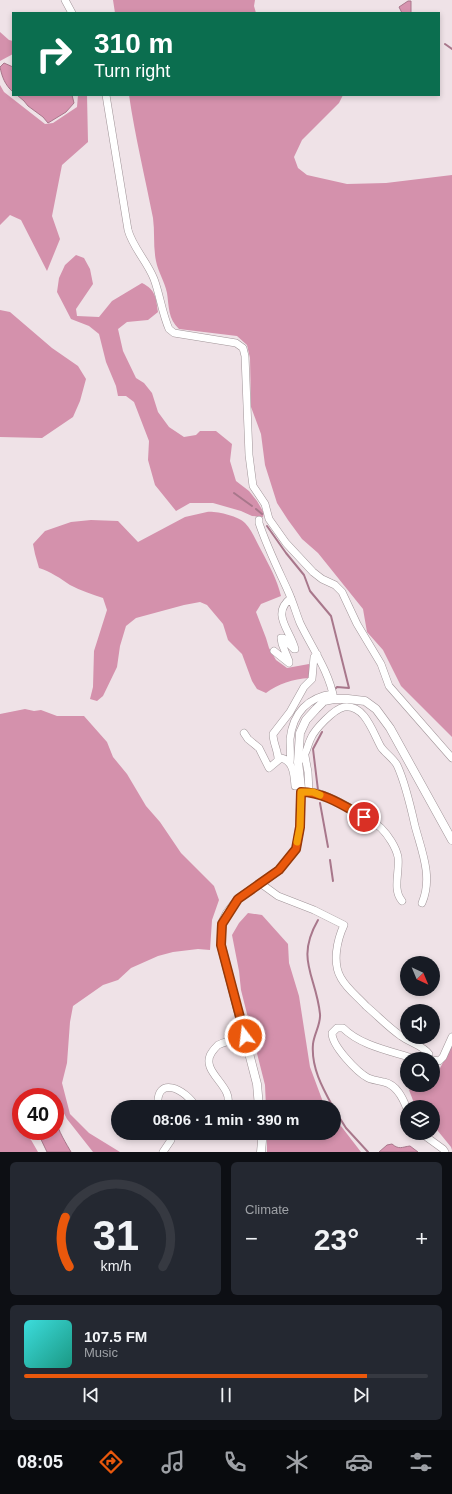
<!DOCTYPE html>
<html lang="en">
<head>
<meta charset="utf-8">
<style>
  body { margin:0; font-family:Helvetica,sans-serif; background:#242831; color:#f1f3f6; height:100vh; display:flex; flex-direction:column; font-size:15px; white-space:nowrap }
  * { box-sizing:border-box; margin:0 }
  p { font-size:13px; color:#9ea1a6 }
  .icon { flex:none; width:22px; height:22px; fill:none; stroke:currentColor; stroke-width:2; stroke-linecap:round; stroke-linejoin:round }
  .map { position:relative; height:1152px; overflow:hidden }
  .drawer { display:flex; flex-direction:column; gap:10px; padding:10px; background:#0d0f14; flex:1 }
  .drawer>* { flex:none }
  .hud { position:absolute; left:12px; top:12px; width:428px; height:84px; border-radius:0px; box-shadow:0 2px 6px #0003; background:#0b6e4f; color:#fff; overflow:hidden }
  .needle { width:26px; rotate:136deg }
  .buttons { position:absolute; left:400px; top:956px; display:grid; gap:8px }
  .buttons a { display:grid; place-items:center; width:40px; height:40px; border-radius:50%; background:#171b24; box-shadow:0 2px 6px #0003; font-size:20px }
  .speed { position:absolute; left:12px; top:1088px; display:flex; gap:8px; font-size:20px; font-weight:700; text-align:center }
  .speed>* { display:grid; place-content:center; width:52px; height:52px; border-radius:50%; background:#171b24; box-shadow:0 2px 6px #0003; line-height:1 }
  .speed .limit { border:6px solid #d22; background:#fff; color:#111 }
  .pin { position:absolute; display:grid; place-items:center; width:34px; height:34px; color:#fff; margin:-17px; border:2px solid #fff; border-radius:50%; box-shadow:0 1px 4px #0007 }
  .me { position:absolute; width:44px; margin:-22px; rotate:345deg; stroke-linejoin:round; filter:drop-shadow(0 0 3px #0008) }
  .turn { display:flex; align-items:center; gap:14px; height:84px; padding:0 16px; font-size:18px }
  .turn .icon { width:52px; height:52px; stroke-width:2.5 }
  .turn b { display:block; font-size:28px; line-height:34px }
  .big { font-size:30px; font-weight:600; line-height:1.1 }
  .drawer .tile { flex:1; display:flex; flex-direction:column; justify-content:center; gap:6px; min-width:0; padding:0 14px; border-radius:6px; background:#242831 }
  .drawer .dial { align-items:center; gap:0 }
  .dial svg { height:104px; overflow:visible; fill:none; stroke:#363941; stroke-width:7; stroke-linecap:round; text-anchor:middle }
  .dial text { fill:#f1f3f6; stroke:none }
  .song { display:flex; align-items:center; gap:12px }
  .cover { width:48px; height:48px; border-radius:6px; background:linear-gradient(135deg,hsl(180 70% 55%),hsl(170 70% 35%)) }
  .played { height:4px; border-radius:2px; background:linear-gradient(90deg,#ea580c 85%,#363941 85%) }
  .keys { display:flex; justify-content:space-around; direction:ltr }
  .heat { display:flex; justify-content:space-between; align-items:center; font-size:22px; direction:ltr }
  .drawer .tiles { flex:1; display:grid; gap:10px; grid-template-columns:1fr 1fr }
  .tile:last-child { grid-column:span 2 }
  .trip { position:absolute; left:111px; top:1100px; width:230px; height:40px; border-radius:20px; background:#171b24; box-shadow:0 2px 6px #0003; font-weight:600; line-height:40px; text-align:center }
  .tabs { display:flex; height:64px; justify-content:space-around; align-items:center; background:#090b0e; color:#9ea1a6 }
  .tabs .icon { width:28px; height:28px }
  .tabs .active { color:#ea580c }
  .tabs b { font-size:18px; color:#f1f3f6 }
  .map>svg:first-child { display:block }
  .forest { fill:#d491ac }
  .water { fill:#d793af; stroke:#a8778b }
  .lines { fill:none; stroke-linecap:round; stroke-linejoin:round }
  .stream { stroke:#a8778b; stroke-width:2 }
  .minor-casing { stroke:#a09498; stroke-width:8 }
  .tertiary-casing { stroke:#a09498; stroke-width:9 }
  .minor { stroke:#fff; stroke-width:7 }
  .tertiary { stroke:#fff; stroke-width:8 }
  .route-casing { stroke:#983908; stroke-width:10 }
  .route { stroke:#ea580c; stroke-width:7 }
  .slow { stroke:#f59e0b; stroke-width:7 }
</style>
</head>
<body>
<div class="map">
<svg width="452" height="1152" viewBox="0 0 452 1152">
  <rect width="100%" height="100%" fill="#efe2e7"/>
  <path class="forest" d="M 113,0 L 255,0 L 254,6 L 256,13 L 115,13 Z
    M 0,32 L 9,40 L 13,41 L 13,54 L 0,61 Z
    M 0,85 L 4,92 L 45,124 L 53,123 L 77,107 L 78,95 L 87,95 L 88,142 L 62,165 L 52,216 L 60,239 L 47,271 L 21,220 L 10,215 L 0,225 Z
    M 129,95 L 343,95 L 339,103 L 302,140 L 294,157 L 298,168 L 307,175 L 347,184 L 386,183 L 452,175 L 452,737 L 401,686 L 383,650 L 367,632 L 363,609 L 318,553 L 302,539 L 288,520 L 277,503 L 265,465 L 261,434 L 251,407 L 250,358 L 247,345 L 237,336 L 179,329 C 168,319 169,306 167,293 C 165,282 158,272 156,261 C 153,247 155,232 153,218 C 145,177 135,136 129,95 Z
    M 76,255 L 84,258 L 90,269 L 93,284 L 76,309 L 77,316 L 99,317 L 112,301 L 142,283 C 156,290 156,298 158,312 L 148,320 L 127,322 L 118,329 L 123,351 L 136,378 L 144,383 L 152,393 L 158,412 L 169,427 L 184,437 L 196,435 L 200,431 L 216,431 L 232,444 L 230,461 L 236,481 L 249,491 L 257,501 L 264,513 L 263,517 L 252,516 L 241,511 L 213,503 L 190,503 L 176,511 L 155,485 L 148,460 L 149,441 L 134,402 L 126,396 L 118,396 L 116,386 L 106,362 L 99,334 L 89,326 L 71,319 L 57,292 L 59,278 L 65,265 Z
    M 0,310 L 10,312 L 52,348 L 78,366 L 86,379 L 80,401 L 73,417 L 42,438 L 0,437 Z
    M 207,512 C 216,511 238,516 245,523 C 252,530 256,541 261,550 C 269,565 277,579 281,596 L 261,604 L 256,612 L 266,638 L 269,648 L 276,660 L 287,668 L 309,664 L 311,668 L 309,678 C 293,679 278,684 266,693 L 257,689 L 252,681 L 242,654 L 228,640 L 223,624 L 207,605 L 200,602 L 184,605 L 136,618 L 126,626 L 120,646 L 117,667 L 103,696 L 97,701 L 90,699 L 93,687 L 94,651 L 107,610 L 103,598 C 92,594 81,591 70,585 C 60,578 51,572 39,568 L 35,554 L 33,544 L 45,531 L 71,522 L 91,520 L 118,521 L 138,542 L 185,517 Z
    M 25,709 L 34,711 L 41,710 L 57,716 L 84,716 L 107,742 L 113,757 L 127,774 L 146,806 L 160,822 L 181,853 L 214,886 L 219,900 L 212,920 L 210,950 L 198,949 L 173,952 L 158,956 L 131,968 L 118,980 L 103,985 L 73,1006 L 70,1022 L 67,1063 L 62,1083 L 70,1114 L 89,1133 L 120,1152 L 93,1152 L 67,1119 L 55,1096 L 37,1090 L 35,1097 L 21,1097 L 21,1131 L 26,1131 L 38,1152 L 0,1152 L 0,714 Z
    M 248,913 L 262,915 L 288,944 L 289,963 L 299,996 L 310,1067 L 323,1102 L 327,1107 L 266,1107 L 265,1085 L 241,990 L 239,971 L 232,935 L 239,923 Z
    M 452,1045 L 452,1150 L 451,1147 L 433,1125 L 433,1107 L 418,1107 L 414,1103 L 409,1090 L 415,1085 L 433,1085 L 433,1076 L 437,1074 Z
    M 334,1117 L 361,1152 L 267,1152 L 267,1133 L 334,1133 Z"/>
  <path class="water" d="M 408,1 L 411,1 L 411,13 L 402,13 L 399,7 Z
    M 4,63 L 13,67 L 13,92 C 5,85 2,77 0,67 Z
    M 17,95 L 72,95 L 74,103 L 66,112 L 48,123 L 43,117 L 28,106 L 24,101 Z
    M 55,1103 C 60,1109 56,1114 57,1122 C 57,1129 67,1145 71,1152 L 47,1152 L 37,1131 L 55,1131 Z
    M 392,1144 C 399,1150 402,1147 410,1146 L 418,1152 L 379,1152 L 387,1145 Z"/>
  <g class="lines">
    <path class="stream" d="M 445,44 L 452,49
      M 234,493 L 252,506
      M 256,509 L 262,514
      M 267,526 L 286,553 L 304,575 L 310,591 L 331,616 L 349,688 L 337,687 L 334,690
      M 318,790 L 313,749 L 322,732
      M 320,803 L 328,847
      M 330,860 L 333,881
      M 318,920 C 295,960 316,975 320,1014 C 321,1024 314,1034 313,1044 C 311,1067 322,1087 333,1107
      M 334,1109 L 346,1128 L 368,1152"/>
    <defs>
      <path id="minor" d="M 65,0 L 72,13
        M 106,95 L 128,230 C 133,248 147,261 154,279 C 160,295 162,313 169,329 L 174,333 L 236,343 L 243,348 L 245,356 L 249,455 L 253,486 L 265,504 L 269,519 L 286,543 L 313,572 L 322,579 L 335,585 L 342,592 L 357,624 L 381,664 L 389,686 L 452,758
        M 259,520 L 259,523 C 267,547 278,569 288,591 C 293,602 296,613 300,623 C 312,648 329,671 334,699
        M 274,651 L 289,663 L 289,661 L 282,644 L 281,638 L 283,638 L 294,649 L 295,649 C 291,631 270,614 291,598
        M 244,733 L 248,739 L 259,748 L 269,768 L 281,758 C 294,761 294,776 295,786
        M 305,756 L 308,772 L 309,792
        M 278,759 C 278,750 273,743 273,734 L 290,712 L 304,687 L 312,679 L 314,657 L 317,654
        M 298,762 C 308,753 306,748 311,738 C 315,729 334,709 344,707 C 365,704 373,733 381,747 C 385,753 393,758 397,765 C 405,782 411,808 415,826 C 422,852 433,877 422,903
        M 290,764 C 291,755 290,747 290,739 C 293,713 308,697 333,694
        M 301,792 C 305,792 310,791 313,792 C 330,795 368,817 381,828 C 388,835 396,847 398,857 C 400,872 392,889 402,901
        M 260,883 L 278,896 L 314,910 L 344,925 C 337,940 332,963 341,978 C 347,989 358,997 366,1006 C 378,1016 388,1027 401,1036 C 409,1042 424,1046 429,1054 L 426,1059
        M 433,1060 L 439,1061 L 443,1057 L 452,1037
        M 158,1107 C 155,1074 186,1089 196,1107
        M 227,1107 C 236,1086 198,1072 212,1052 C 214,1049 216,1047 218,1045 C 226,1041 236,1039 245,1037
        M 407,1109 C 403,1098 397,1085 384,1082 C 379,1081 373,1080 368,1078 C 357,1072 332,1046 332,1033 L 337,1028 L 343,1028 C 361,1046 391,1051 415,1059
        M 421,1133 L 443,1149 L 445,1152
        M 163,1152 L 171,1140 L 169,1133"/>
      <path id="tertiary" d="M 259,1107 L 257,1084 L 221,945 L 222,923 L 227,913 L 238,899 L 279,870 L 296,849 L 300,827 L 301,788 L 298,762 L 300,733 L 306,720 L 316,709 L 324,701 L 334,699 L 348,699 L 365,701 L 376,709 L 390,728 L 452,840
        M 261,1152 L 262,1141 L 262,1133"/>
    </defs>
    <use href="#minor" class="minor-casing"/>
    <use href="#tertiary" class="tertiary-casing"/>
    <use href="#minor" class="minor"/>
    <use href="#tertiary" class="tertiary"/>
  </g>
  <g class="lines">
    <defs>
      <path id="route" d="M 245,1036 L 221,945 L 222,924 L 238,899 L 279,870 L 296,849 L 300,827 L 301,792 C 324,792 344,806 364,817"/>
    </defs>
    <use href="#route" class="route-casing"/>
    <use href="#route" class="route"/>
    <path class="slow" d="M 297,842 L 300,827 L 301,792 L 313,792 L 320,795"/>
  </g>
</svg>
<div class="buttons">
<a><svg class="needle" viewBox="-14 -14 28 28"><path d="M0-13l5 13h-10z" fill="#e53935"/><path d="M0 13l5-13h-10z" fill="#9ea1a6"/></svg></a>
<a><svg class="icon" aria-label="sound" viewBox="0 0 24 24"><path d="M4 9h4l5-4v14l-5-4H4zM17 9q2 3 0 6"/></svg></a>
<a><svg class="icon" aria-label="search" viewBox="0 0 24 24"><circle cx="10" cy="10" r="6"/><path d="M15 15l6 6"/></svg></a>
<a><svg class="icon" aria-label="layers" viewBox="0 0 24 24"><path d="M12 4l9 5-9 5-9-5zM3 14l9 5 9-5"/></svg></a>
</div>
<div class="speed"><div class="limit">40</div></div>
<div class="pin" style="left:364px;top:817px;background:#d93025"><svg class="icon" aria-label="arrive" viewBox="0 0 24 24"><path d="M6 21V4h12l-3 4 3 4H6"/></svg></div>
<svg class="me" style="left:245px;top:1036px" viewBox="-20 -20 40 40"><circle r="17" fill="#ea580c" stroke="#fff" stroke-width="3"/><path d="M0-11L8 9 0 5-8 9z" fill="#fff"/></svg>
<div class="trip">08:06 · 1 min · 390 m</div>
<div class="hud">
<div class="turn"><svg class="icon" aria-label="right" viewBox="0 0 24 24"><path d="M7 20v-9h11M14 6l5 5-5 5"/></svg><div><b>310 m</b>Turn right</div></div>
</div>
</div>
<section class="drawer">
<div class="tiles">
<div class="tile dial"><svg viewBox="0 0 100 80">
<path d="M14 69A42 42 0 1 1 86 69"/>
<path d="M14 69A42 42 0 0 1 11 31" stroke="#ea580c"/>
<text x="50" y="56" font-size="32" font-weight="700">31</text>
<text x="50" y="72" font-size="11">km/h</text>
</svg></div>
<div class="tile"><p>Climate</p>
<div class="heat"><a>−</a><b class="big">23°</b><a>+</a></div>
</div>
<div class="tile">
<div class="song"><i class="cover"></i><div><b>107.5 FM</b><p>Music</p></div></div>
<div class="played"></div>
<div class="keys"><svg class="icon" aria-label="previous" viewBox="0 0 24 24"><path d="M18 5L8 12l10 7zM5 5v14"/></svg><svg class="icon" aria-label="pause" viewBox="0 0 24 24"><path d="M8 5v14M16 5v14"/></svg><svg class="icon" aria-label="next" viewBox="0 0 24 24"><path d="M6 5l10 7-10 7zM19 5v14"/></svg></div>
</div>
</div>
</section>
<nav class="tabs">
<b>08:05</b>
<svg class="icon active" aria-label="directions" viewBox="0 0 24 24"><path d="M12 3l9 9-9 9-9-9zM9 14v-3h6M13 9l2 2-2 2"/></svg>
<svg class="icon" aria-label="music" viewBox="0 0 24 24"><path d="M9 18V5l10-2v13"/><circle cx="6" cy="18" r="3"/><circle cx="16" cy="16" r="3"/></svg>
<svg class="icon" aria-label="phone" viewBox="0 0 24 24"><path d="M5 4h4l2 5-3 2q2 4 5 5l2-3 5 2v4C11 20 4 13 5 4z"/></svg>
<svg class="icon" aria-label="climate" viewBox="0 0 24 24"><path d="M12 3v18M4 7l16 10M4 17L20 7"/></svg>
<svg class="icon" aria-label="car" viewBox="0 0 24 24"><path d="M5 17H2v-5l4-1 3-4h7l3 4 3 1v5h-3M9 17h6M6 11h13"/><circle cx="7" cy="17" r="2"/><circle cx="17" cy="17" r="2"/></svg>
<svg class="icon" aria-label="filters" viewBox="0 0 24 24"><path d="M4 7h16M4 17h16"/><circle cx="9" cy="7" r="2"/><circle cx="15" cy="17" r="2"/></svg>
</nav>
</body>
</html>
